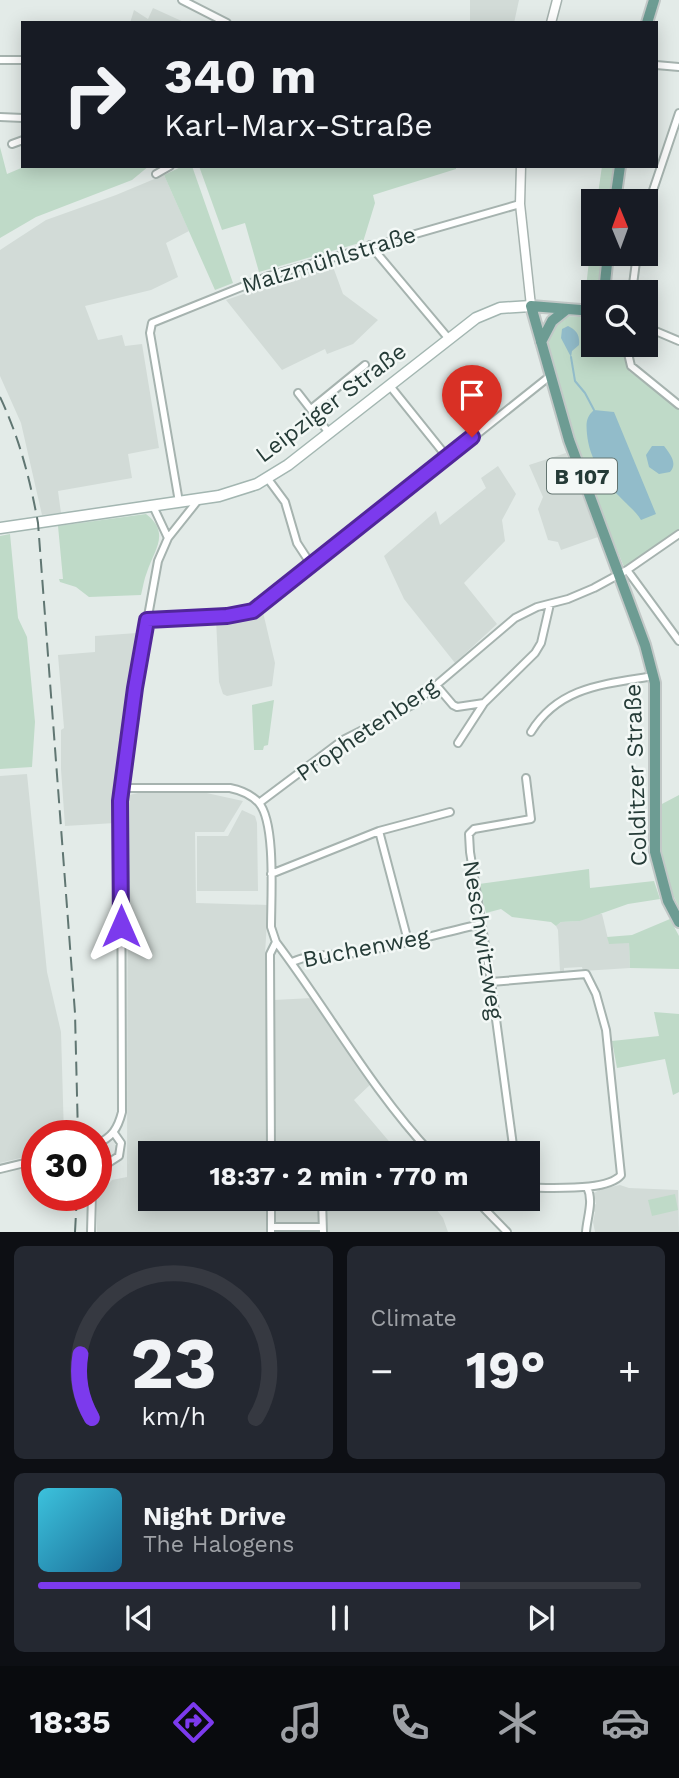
<!DOCTYPE html>
<html lang="en">
<head>
<meta charset="utf-8">
<style>
  body { margin:0; font-family:"Work Sans",sans-serif; background:#242831; color:#f1f3f6; height:100vh; display:flex; flex-direction:column; font-size:26px; white-space:nowrap }
  * { box-sizing:border-box; margin:0 }
  p { font-size:23px; color:#9ea1a6 }
  .icon { flex:none; width:38px; height:38px; fill:none; stroke:currentColor; stroke-width:2; stroke-linecap:round; stroke-linejoin:round }
  .map { position:relative; height:1232px; overflow:hidden }
  .sheet { display:flex; flex-direction:column; gap:14px; padding:14px; background:#0d0f14; flex:1 }
  .sheet>* { flex:none }
  .guide { position:absolute; left:21px; top:21px; width:637px; height:147px; border-radius:0px; box-shadow:0 4px 18px #0003; background:#171b24; color:#f1f3f6; overflow:hidden }
  .needle { width:46px; rotate:359deg }
  .tools { position:absolute; left:581px; top:189px; display:grid; gap:14px }
  .tools a { display:grid; place-items:center; width:77px; height:77px; border-radius:0px; background:#171b24; box-shadow:0 4px 18px #0003; font-size:35px }
  .speed { position:absolute; left:21px; top:1120px; display:flex; gap:14px; font-size:35px; font-weight:700; text-align:center }
  .speed>* { display:grid; place-content:center; width:91px; height:91px; border-radius:50%; background:#171b24; box-shadow:0 4px 18px #0003; line-height:1 }
  .speed .limit { border:10px solid #d22; background:#fff; color:#111 }
  .pin { position:absolute; display:grid; place-items:center; width:60px; height:60px; color:#fff; margin:-72px -30px; border-radius:50% 50% 50% 0; rotate:-45deg; box-shadow:0 0 7px #0007 }
  .pin .icon { rotate:45deg }
  .me { position:absolute; width:77px; margin:-38px; rotate:0deg; stroke-linejoin:round; filter:drop-shadow(0 0 5px #0008) }
  .turn { display:flex; align-items:center; gap:24px; height:147px; padding:0 28px; font-size:32px }
  .turn .icon { width:91px; height:91px; stroke-width:2.5 }
  .turn b { display:block; font-size:49px; line-height:60px }
  .big { font-size:52px; font-weight:700; line-height:1.1 }
  .sheet .tile { flex:1; display:flex; flex-direction:column; justify-content:center; gap:10px; min-width:0; padding:0 24px; border-radius:10px; background:#242831 }
  .sheet .dial { align-items:center; gap:0 }
  .dial svg { height:182px; overflow:visible; fill:none; stroke:#363941; stroke-width:7; stroke-linecap:round; text-anchor:middle }
  .dial text { fill:#f1f3f6; stroke:none }
  .song { display:flex; align-items:center; gap:21px }
  .cover { width:84px; height:84px; border-radius:10px; background:linear-gradient(135deg,hsl(190 70% 55%),hsl(200 70% 35%)) }
  .played { height:7px; border-radius:4px; background:linear-gradient(90deg,#7c3aed 70%,#363941 70%) }
  .keys { display:flex; justify-content:space-around; direction:ltr }
  .heat { display:flex; justify-content:space-between; align-items:center; font-size:38px; direction:ltr }
  .sheet .tiles { flex:1; display:grid; gap:14px; grid-template-columns:1fr 1fr }
  .tile:last-child { grid-column:span 2 }
  .trip { position:absolute; left:138px; top:1141px; width:402px; height:70px; border-radius:0px; background:#171b24; box-shadow:0 4px 18px #0003; font-weight:700; line-height:70px; text-align:center }
  .tabs { display:flex; height:112px; justify-content:space-around; align-items:center; background:#090b0e; color:#9ea1a6 }
  .tabs .icon { width:49px; height:49px }
  .tabs .on { color:#7c3aed }
  .tabs b { font-size:32px; color:#f1f3f6 }
  .map>svg:first-child { display:block }
  .built { fill:#d2dbd7 }
  .green { fill:#bfdac8 }
  .water { fill:#92bcca }
  .lines { fill:none; stroke-linecap:round; stroke-linejoin:round }
  .stream { stroke:#92bcca; stroke-width:2 }
  .minor-casing { stroke:#a6b3af; stroke-width:10 }
  .tertiary-casing { stroke:#a6b3af; stroke-width:11 }
  .secondary-casing { stroke:#a3b6b1; stroke-width:13 }
  .primary-casing { stroke:#c2c8c7; stroke-width:14 }
  .minor { stroke:#fff; stroke-width:6 }
  .tertiary { stroke:#fff; stroke-width:8 }
  .secondary { stroke:#fff; stroke-width:10 }
  .primary { stroke:#6d9c93; stroke-width:10 }
  .rail { stroke:#607672; stroke-width:2; stroke-dasharray:14 7; stroke-linecap:butt }
  .route-casing { stroke:#51269a; stroke-width:18 }
  .route { stroke:#7c3aed; stroke-width:12 }
  .labels { text-anchor:middle; dominant-baseline:central; stroke-width:5; stroke-linejoin:round; paint-order:stroke }
  .shield { fill:#f3f8f6; stroke:#637470; stroke-width:2 }
  .shield-label { font-size:21px; font-weight:bold; fill:#253b37 }
  .street-label { font-size:23px; fill:#253b37; stroke:#f3f8f6 }
</style>
</head>
<body>
<div class="map">
<svg width="679" height="1232" viewBox="0 0 679 1232">
  <rect width="100%" height="100%" fill="#e3ebe8"/>
  <path class="built" d="M 470,0 L 519,0 L 514,23 L 470,23 Z
    M 153,8 L 186,23 L 130,23 L 134,10 L 148,19 Z
    M 164,175 L 189,231 L 166,243 L 178,277 L 151,290 L 85,306 L 98,340 L 122,335 L 125,346 L 142,344 L 159,448 L 128,454 L 132,478 L 58,491 L 61,513 L 42,515 L 21,423 L 0,376 L 0,250 L 46,220 L 116,195 Z
    M 332,264 L 343,294 L 378,320 L 353,344 L 327,354 L 325,349 L 282,370 L 226,300 Z
    M 566,453 L 598,537 L 561,550 L 558,542 L 548,540 L 538,509 L 543,497 L 529,465 Z
    M 498,466 L 516,494 L 502,520 L 505,541 L 464,583 L 497,624 L 455,663 L 404,599 L 384,556 L 436,511 L 440,525 L 486,488 L 481,478 Z
    M 262,608 L 275,663 L 272,686 L 227,696 L 223,694 L 219,682 L 216,619 L 249,615 Z
    M 137,633 L 113,797 L 115,823 L 65,826 L 61,769 L 61,730 L 64,728 L 58,655 L 95,652 L 95,636 Z
    M 27,774 L 47,972 L 61,1032 L 64,1136 L 37,1136 L 37,1154 L 0,1163 L 0,776 Z
    M 202,792 L 243,801 L 224,832 L 195,832 L 196,903 L 268,905 L 265,954 L 270,954 L 271,1153 L 150,1153 L 150,1199 L 428,1199 L 443,1218 L 448,1232 L 97,1232 L 97,1196 L 112,1180 L 127,1177 L 128,802 L 129,795 L 138,793 Z
    M 242,810 L 255,816 L 257,823 L 258,891 L 197,891 L 197,836 L 228,836 Z
    M 593,914 L 602,914 L 609,943 L 629,943 L 630,968 L 583,971 L 582,967 L 564,968 L 564,972 L 560,972 L 558,930 L 556,926 L 561,922 L 580,921 Z
    M 312,998 L 345,1049 L 372,1083 L 354,1100 L 393,1146 L 279,1147 L 275,1144 L 274,1000 Z
    M 620,1185 L 629,1188 L 678,1190 L 679,1232 L 595,1232 L 593,1222 L 595,1212 L 591,1210 L 591,1206 L 596,1204 L 594,1193 L 601,1189 Z"/>
  <path class="green" d="M 0,147 L 7,174 L 26,166 L 149,166 L 132,180 L 36,217 L 0,238 Z
    M 183,166 L 192,166 L 233,283 L 215,290 L 164,175 Z
    M 199,166 L 456,166 L 456,169 L 373,195 L 375,203 L 363,242 L 259,272 L 245,223 L 222,230 Z
    M 602,166 L 615,166 L 611,201 L 597,201 Z
    M 593,224 L 593,254 L 604,254 L 599,292 L 593,292 L 593,305 L 584,306 Z
    M 567,316 L 593,318 L 593,345 L 623,345 L 629,371 L 679,409 L 679,530 L 624,567 C 606,521 540,380 549,337 C 550,332 553,327 555,322 Z
    M 146,514 C 171,533 154,550 147,572 C 144,579 143,587 141,595 L 89,597 L 76,587 L 60,582 L 59,579 L 63,579 L 58,526 Z
    M 10,534 L 18,618 L 27,637 L 35,722 L 32,767 L 0,769 L 0,536 Z
    M 274,700 L 268,745 L 264,746 L 263,750 L 254,750 L 252,705 Z
    M 679,795 L 679,907 C 661,874 660,841 660,805 Z
    M 589,869 L 590,888 L 654,881 L 660,899 L 628,904 L 580,921 L 561,922 L 556,926 L 551,922 L 512,917 L 501,909 L 486,913 L 479,884 Z
    M 670,919 L 679,936 L 679,969 L 630,968 L 629,943 L 609,944 L 607,937 L 632,935 Z
    M 654,1012 L 679,1014 L 679,1092 L 673,1095 L 665,1059 L 617,1068 L 612,1041 L 659,1036 Z
    M 675,1194 L 678,1210 L 652,1216 L 648,1200 Z"/>
  <path class="water" d="M 568,326 C 577,330 580,336 579,345 L 572,351 L 571,357 L 561,338 L 562,329 Z
    M 594,410 L 614,412 L 656,514 L 641,520 C 635,510 627,505 619,496 C 603,480 589,457 587,434 C 586,423 586,417 594,410 Z
    M 652,446 L 664,446 C 670,454 678,463 670,472 L 659,474 L 649,467 L 646,455 Z"/>
  <g class="lines">
    <path class="stream" d="M 571,357 L 575,381 L 585,393 L 594,410"/>
    <defs>
      <path id="minor" d="M 182,0 L 227,23
        M 0,60 L 23,60
        M 656,65 L 679,67
        M 0,117 L 23,118
        M 12,144 L 23,140
        M 156,174 L 170,166
        M 646,211 L 679,113
        M 370,245 L 449,339
        M 632,292 L 637,254
        M 646,327 L 679,341
        M 626,345 L 631,366 L 679,405
        M 390,386 L 447,457
        M 298,393 L 329,433
        M 311,409 L 365,365
        M 268,479 L 285,502 L 297,543 L 312,566
        M 179,502 L 150,333 L 152,323 L 269,276 L 520,204
        M 153,506 L 168,538
        M 627,570 L 679,641
        M 147,620 L 227,616 L 258,609 L 550,376
        M 436,685 L 453,705 L 457,707 L 484,703
        M 531,732 C 559,686 606,684 654,676
        M 458,743 L 484,703 L 535,653 L 541,643 L 550,604
        M 121,788 L 230,788 C 240,790 251,794 259,803 C 276,823 271,898 271,927 L 276,942 C 329,1012 371,1089 431,1153
        M 259,803 L 343,740 L 414,704 L 515,618 L 537,607 L 568,599 L 594,588 L 627,570 L 679,534
        M 379,831 L 408,941
        M 271,874 L 379,831 L 450,812
        M 292,962 C 314,952 337,957 360,952 C 401,945 441,933 481,924
        M 491,982 L 586,974 L 596,994 L 606,1030 L 621,1175 C 607,1192 551,1187 528,1188
        M 96,1144 C 112,1138 118,1128 122,1112 L 121,788 L 135,688 L 158,561 L 168,538 L 199,499
        M 271,1153 L 270,954 L 276,942
        M 514,1153 L 491,982 L 470,852 L 469,834 L 474,829 L 531,819 L 526,778
        M 0,1169 L 37,1160
        M 96,1174 L 102,1167 L 119,1156 L 121,1143 L 114,1133
        M 271,1199 L 271,1232
        M 322,1199 L 323,1232
        M 475,1199 L 507,1232
        M 271,1227 L 322,1227
        M 91,1232 L 92,1195
        M 586,1232 C 587,1217 594,1201 587,1187"/>
      <path id="tertiary" d="M 551,23 L 557,0
        M 521,166 L 520,204 L 531,306"/>
      <path id="secondary" d="M 0,528 L 219,496 L 257,484 L 288,465 L 476,318 L 500,308 L 531,306"/>
      <path id="primary" d="M 647,23 L 654,0
        M 615,201 L 620,166
        M 604,292 L 608,254
        M 593,311 L 531,306 L 569,440 L 645,645 L 655,683 L 655,852 L 668,901 L 679,922
        M 541,342 L 552,321 L 567,309"/>
    </defs>
    <use href="#minor" class="minor-casing"/>
    <use href="#tertiary" class="tertiary-casing"/>
    <use href="#secondary" class="secondary-casing"/>
    <use href="#primary" class="primary-casing"/>
    <use href="#minor" class="minor"/>
    <use href="#tertiary" class="tertiary"/>
    <use href="#secondary" class="secondary"/>
    <use href="#primary" class="primary"/>
    <path class="rail" d="M 0,397 C 19,437 30,479 38,523 L 75,1013 L 78,1136
      M 75,1232 L 77,1195"/>
  </g>
  <g class="lines">
    <defs>
      <path id="route" d="M 121,926 L 120,801 L 135,688 L 147,620 L 227,616 L 253,611 L 472,437"/>
    </defs>
    <use href="#route" class="route-casing"/>
    <use href="#route" class="route"/>
  </g>
  <g class="labels">
    <rect class="shield" x="547" y="458.5" width="70" height="35" rx="5"/>
    <g class="shield-label">
      <text x="582" y="476">B 107</text>
    </g>
    <g class="street-label">
      <text transform="translate(329 260) rotate(-17)">Malzmühlstraße</text>
      <text transform="translate(331 403) rotate(-37)">Leipziger Straße</text>
      <text transform="translate(367 730) rotate(-34)">Prophetenberg</text>
      <text transform="translate(636 775) rotate(-92)">Colditzer Straße</text>
      <text transform="translate(483 940) rotate(81)">Neschwitzweg</text>
      <text transform="translate(366 948) rotate(-11)">Buchenweg</text>
    </g>
  </g>
</svg>
<div class="tools">
<a><svg class="needle" viewBox="-14 -14 28 28"><path d="M0-13l5 13h-10z" fill="#e53935"/><path d="M0 13l5-13h-10z" fill="#9ea1a6"/></svg></a>
<a><svg class="icon" aria-label="search" viewBox="0 0 24 24"><circle cx="10" cy="10" r="6"/><path d="M15 15l6 6"/></svg></a>
</div>
<div class="speed"><div class="limit">30</div></div>
<div class="pin" style="left:472px;top:437px;background:#d93025"><svg class="icon" aria-label="arrive" viewBox="0 0 24 24"><path d="M6 21V4h12l-3 4 3 4H6"/></svg></div>
<svg class="me" style="left:121px;top:926px" viewBox="-20 -20 40 40"><path d="M0-17L14 15 0 8-14 15z" fill="#7c3aed" stroke="#fff" stroke-width="4"/></svg>
<div class="trip">18:37 · 2 min · 770 m</div>
<div class="guide">
<div class="turn"><svg class="icon" aria-label="right" viewBox="0 0 24 24"><path d="M7 20v-9h11M14 6l5 5-5 5"/></svg><div><b>340 m</b>Karl-Marx-Straße</div></div>
</div>
</div>
<section class="sheet">
<div class="tiles">
<div class="tile dial"><svg viewBox="0 0 100 80">
<path d="M14 69A42 42 0 1 1 86 69"/>
<path d="M14 69A42 42 0 0 1 9 41" stroke="#7c3aed"/>
<text x="50" y="56" font-size="32" font-weight="700">23</text>
<text x="50" y="72" font-size="11">km/h</text>
</svg></div>
<div class="tile"><p>Climate</p>
<div class="heat"><a>−</a><b class="big">19°</b><a>+</a></div>
</div>
<div class="tile">
<div class="song"><i class="cover"></i><div><b>Night Drive</b><p>The Halogens</p></div></div>
<div class="played"></div>
<div class="keys"><svg class="icon" aria-label="previous" viewBox="0 0 24 24"><path d="M18 5L8 12l10 7zM5 5v14"/></svg><svg class="icon" aria-label="pause" viewBox="0 0 24 24"><path d="M8 5v14M16 5v14"/></svg><svg class="icon" aria-label="next" viewBox="0 0 24 24"><path d="M6 5l10 7-10 7zM19 5v14"/></svg></div>
</div>
</div>
</section>
<nav class="tabs">
<b>18:35</b>
<svg class="icon on" aria-label="directions" viewBox="0 0 24 24"><path d="M12 3l9 9-9 9-9-9zM9 14v-3h6M13 9l2 2-2 2"/></svg>
<svg class="icon" aria-label="music" viewBox="0 0 24 24"><path d="M9 18V5l10-2v13"/><circle cx="6" cy="18" r="3"/><circle cx="16" cy="16" r="3"/></svg>
<svg class="icon" aria-label="phone" viewBox="0 0 24 24"><path d="M5 4h4l2 5-3 2q2 4 5 5l2-3 5 2v4C11 20 4 13 5 4z"/></svg>
<svg class="icon" aria-label="climate" viewBox="0 0 24 24"><path d="M12 3v18M4 7l16 10M4 17L20 7"/></svg>
<svg class="icon" aria-label="car" viewBox="0 0 24 24"><path d="M5 17H2v-5l4-1 3-4h7l3 4 3 1v5h-3M9 17h6M6 11h13"/><circle cx="7" cy="17" r="2"/><circle cx="17" cy="17" r="2"/></svg>
</nav>
</body>
</html>
